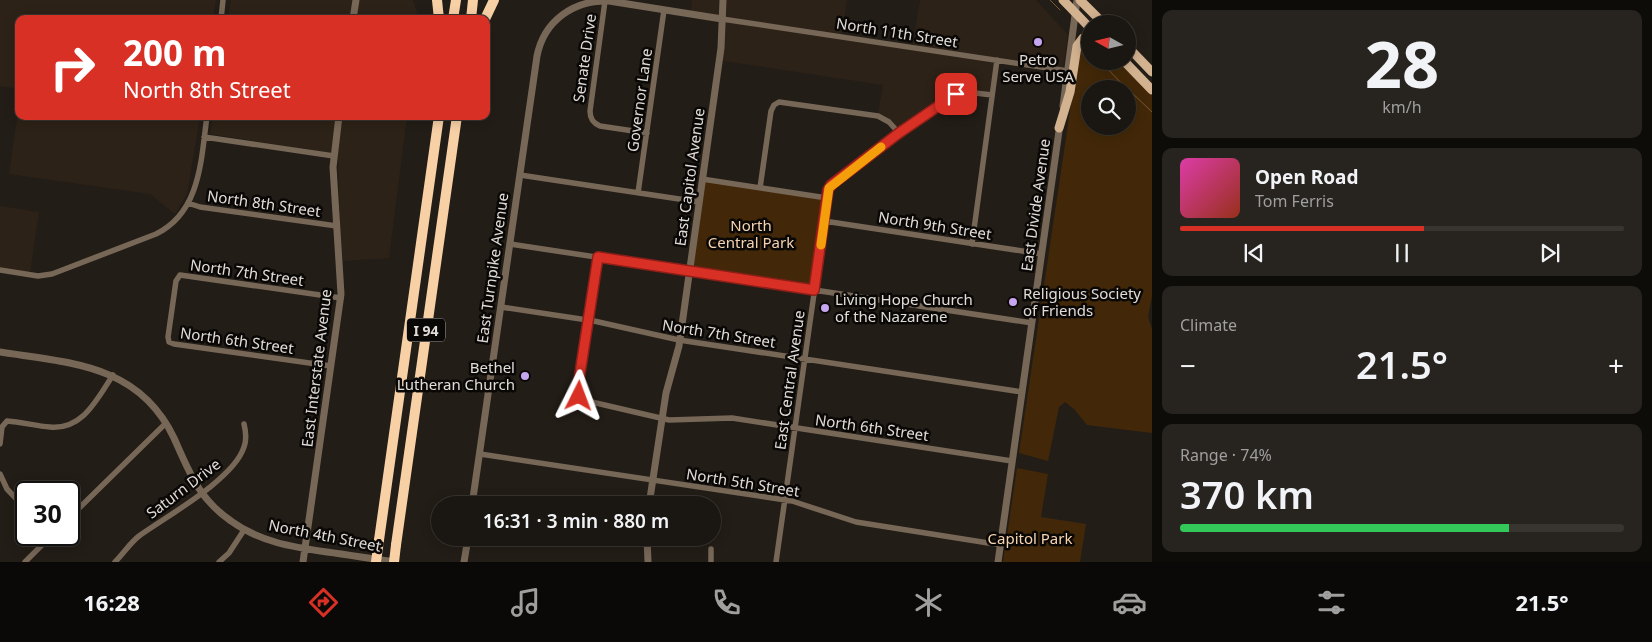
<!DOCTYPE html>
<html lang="en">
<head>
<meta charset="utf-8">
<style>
  body { margin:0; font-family:"Noto Sans",sans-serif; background:#27231f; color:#f1f3f6; height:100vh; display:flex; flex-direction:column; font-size:19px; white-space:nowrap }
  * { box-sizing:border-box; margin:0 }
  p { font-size:16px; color:#9f9f9f }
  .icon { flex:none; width:28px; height:28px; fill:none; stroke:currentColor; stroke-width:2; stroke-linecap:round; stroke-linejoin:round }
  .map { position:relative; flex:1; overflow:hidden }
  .sheet { display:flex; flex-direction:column; gap:10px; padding:10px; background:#0e0c09; width:500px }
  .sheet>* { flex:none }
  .top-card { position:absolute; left:15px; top:15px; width:475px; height:105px; border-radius:10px; box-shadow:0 2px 12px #0003,0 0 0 1px #383531; background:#d93025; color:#fff; overflow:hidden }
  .needle { width:32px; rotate:278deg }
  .controls { position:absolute; left:1081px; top:15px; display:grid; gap:10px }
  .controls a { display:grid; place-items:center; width:55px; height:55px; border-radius:50%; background:#1a1611; box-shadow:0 2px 12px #0003,0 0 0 1px #383531; font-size:25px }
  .speed { position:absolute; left:15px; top:481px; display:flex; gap:10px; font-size:25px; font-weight:700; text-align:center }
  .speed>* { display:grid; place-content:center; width:65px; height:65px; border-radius:50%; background:#1a1611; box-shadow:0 2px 12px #0003,0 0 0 1px #383531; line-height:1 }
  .speed .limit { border:2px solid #111; border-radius:8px; background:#fff; color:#111 }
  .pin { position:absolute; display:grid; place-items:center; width:42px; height:42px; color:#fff; margin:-21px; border-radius:10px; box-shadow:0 2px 8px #0006 }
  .me { position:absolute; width:55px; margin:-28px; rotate:3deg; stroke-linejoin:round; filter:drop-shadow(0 0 4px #0008) }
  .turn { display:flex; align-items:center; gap:18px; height:105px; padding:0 25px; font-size:22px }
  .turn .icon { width:65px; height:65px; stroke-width:2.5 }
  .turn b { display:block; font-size:35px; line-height:42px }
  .big { font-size:38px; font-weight:600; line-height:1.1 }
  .sheet .card { flex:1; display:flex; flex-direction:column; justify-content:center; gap:8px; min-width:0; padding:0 18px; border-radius:10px; background:#27231f }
  .sheet .dial { align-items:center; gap:0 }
  .dial b { font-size:65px; line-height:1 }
  .song { display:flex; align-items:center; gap:15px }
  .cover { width:60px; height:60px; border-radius:8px; background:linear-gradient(135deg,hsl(320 70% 55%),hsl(10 70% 35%)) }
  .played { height:5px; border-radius:2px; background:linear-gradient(90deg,#d93025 55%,#383531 55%) }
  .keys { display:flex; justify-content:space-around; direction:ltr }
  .heat { display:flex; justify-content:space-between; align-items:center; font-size:28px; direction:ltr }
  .charge { height:8px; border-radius:4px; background:linear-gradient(90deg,#34c759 74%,#383531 0) }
  .trip { position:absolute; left:431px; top:496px; width:290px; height:50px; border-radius:25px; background:#1a1611; box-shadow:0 2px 12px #0003,0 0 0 1px #383531; font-weight:600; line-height:50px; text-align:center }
  .dock { display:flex; height:80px; justify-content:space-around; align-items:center; background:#0a0907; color:#9f9f9f }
  .dock .icon { width:35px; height:35px }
  .dock .on { color:#d93025 }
  .dock b { font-size:22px; color:#f1f3f6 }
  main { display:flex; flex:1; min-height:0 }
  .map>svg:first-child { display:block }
  .built { fill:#2d2217 }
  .green { fill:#422808; fill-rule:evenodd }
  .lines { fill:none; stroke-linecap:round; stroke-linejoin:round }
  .stream { stroke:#7c5933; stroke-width:1 }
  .minor { stroke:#776757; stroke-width:5.5 }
  .tertiary { stroke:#776757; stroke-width:7 }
  .primary { stroke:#d3b290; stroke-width:9 }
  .motorway { stroke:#f8d0a6; stroke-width:10 }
  .motorway-bridge { stroke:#f8d0a6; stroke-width:10 }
  .route-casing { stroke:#8d1f18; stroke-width:12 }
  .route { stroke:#d93025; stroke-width:9 }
  .slow { stroke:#f59e0b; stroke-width:9 }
  .poi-dot { fill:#c7a6f0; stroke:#0a0806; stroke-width:2 }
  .labels { text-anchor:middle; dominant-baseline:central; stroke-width:5; stroke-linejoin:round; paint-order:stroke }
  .shield { fill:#0a0806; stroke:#a09c99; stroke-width:1 }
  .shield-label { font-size:14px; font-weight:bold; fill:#e1dcd8 }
  .street-label { font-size:15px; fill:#e1dcd8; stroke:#0a0806 }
  .poi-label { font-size:15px; fill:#e1dcd8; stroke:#0a0806; text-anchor:start }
  .park-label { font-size:15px; fill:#f7d4b1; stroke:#0a0806 }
</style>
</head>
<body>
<main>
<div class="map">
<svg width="1152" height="562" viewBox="0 0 1152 562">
  <rect width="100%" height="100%" fill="#231d17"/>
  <path class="built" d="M 0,0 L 216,0 L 213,19 L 19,19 L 19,89 L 0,86 Z
    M 231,0 L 413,0 L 419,19 L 228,19 Z
    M 692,0 L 847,0 L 842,34 L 913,45 L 920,0 L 1036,0 L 1068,35 L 1063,68 L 996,58 L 991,93 L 966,88 L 957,90 L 900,129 L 886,117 L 878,113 L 883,85 L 717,60 L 720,16 L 691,11 Z
    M 19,106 L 19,116 L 200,116 L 187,194 L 175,214 L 150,194 L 9,174 Z
    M 213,116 L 407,116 L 389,258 L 343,261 L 340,229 L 338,154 L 210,134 Z
    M 0,206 L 39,212 L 30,273 L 0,269 Z"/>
  <path class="green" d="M 1090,38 L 1090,61 L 1117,61 L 1152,95 L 1152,296 L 1148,317 L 1152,329 L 1152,433 L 1087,425 L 1074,409 L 1065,402 L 1059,407 L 1048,461 L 1019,453 L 1080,44 ZM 1090,89 L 1128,89 L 1128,126 L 1090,126 Z
    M 702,179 L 827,198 L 814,290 L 689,271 Z
    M 1017,468 L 1048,474 L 1041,517 L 1086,524 L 1080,562 L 1003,562 Z"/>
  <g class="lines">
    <path class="stream" d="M 1050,0 L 1060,10
      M 1100,61 L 1127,89
      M 1128,89 L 1152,112"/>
    <path class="minor" d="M 605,1 L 590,111 C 590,119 593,123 600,126 L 647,133
      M 221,19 L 223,0
      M 722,19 L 1068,71
      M 204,137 L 334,156
      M 520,175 L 699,202
      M 702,179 L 827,198
      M 760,188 L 771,111 L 774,105 L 779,102 L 878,116 L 889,122 L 899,133
      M 638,193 L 664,10
      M 188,203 L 200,207 L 337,226
      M 824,221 L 1042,254
      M 510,244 L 1032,323
      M 972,244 L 997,60
      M 597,257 L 578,386 L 579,396 L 583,400 L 669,420 L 732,418 L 1012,461
      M 0,270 L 38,276 L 52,274 L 156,234 C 201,212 201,159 207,116
      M 501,307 L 594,321 L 679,340 L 1022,392
      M 331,366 L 174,344 L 169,342 L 168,337 L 176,281 L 180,275 L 341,298
      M 0,444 L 2,427 L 7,421 C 22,422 36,426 50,427 C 83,430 97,399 113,375
      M 480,454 L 792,501 L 856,522 L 1001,545
      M 0,474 L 7,489 L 26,509
      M 69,518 L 166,423
      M 711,549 L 711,562
      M 25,562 L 52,535
      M 115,562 C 123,554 130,543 139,536 C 167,516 234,479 244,447 C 247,439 246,432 244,424
      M 219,562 L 229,553 L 244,530
      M 776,562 L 829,188 L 889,141 L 950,96 L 967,92 L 992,95"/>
    <path class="tertiary" d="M 353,19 L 356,0
      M 1063,106 L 1077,0
      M 0,352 C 70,363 139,364 174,438 C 189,472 199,499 231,521 C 260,542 292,547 327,552 C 350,555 372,559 395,562
      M 472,505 L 537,56 C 544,21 573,0 609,1 L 722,19
      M 649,505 L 666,393 L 679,346 L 721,48 L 723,0
      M 647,538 L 648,562
      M 303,562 L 341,294 L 333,167 L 339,116
      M 464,562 L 468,538
      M 998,562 L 1060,124"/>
    <path class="primary" d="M 1063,0 L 1090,28
      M 1080,0 L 1104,24
      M 1128,47 L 1152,72
      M 1124,61 L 1152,90
      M 1059,128 L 1070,92 L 1077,46 L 1083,38 L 1090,36"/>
    <path class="motorway" d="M 437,0 L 439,19
      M 453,19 L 456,0
      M 471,19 L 473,0
      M 485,19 L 494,0
      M 379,540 L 439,116
      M 396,545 L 457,116"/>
    <path class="motorway-bridge" d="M 376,562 L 379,540
      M 394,562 L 396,545"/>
  </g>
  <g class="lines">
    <defs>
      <path id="route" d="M 579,396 L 578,386 L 598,257 L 814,290 L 828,190 L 831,185 L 899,133 L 956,94"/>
    </defs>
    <use href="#route" class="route-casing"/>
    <use href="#route" class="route"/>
    <path class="slow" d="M 821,245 L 829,188 L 881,147"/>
  </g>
  <g class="poi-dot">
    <circle cx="1038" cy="42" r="5"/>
    <circle cx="1013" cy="302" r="5"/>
    <circle cx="825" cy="308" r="5"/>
    <circle cx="525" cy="376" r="5"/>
  </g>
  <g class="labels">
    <rect class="shield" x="407" y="318.5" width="38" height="23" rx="4"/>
    <g class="shield-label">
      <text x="426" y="330">I 94</text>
    </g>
    <g class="street-label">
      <text transform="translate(897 32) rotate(9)">North 11th Street</text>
      <text transform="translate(584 58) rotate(-82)">Senate Drive</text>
      <text transform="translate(639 100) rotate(-82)">Governor Lane</text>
      <text transform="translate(689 177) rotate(-82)">East Capitol Avenue</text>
      <text transform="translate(264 203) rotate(8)">North 8th Street</text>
      <text transform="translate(1035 205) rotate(-82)">East Divide Avenue</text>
      <text transform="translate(935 225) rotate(9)">North 9th Street</text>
      <text transform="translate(492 268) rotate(-82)">East Turnpike Avenue</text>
      <text transform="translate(247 272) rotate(8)">North 7th Street</text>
      <text transform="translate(719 333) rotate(9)">North 7th Street</text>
      <text transform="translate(237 340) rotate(8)">North 6th Street</text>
      <text transform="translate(316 368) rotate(-83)">East Interstate Avenue</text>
      <text transform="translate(789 380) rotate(-82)">East Central Avenue</text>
      <text transform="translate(872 427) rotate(8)">North 6th Street</text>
      <text transform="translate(743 482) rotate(9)">North 5th Street</text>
      <text transform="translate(183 488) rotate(-37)">Saturn Drive</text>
      <text transform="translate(325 535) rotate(11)">North 4th Street</text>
    </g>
    <g class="poi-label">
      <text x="1038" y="59" text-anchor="middle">Petro<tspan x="1038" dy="17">Serve USA</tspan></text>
      <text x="1023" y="293">Religious Society<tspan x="1023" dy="17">of Friends</tspan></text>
      <text x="835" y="299">Living Hope Church<tspan x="835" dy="17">of the Nazarene</tspan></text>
      <text x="515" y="367" text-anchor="end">Bethel<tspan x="515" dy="17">Lutheran Church</tspan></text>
    </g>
    <g class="park-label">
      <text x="751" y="225">North<tspan x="751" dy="17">Central Park</tspan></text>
      <text x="1030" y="538">Capitol Park</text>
    </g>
  </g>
</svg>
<div class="controls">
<a><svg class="needle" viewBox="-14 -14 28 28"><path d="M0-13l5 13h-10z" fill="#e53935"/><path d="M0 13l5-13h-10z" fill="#9f9f9f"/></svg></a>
<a><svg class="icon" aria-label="search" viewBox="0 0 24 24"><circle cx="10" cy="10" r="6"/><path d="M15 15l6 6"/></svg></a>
</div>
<div class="speed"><div class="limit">30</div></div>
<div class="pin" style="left:956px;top:94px;background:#d93025"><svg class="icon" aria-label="arrive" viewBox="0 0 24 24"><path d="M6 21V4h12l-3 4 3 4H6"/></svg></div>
<svg class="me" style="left:579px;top:396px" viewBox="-20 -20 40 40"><path d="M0-17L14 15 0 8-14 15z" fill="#d93025" stroke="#fff" stroke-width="4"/></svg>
<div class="trip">16:31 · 3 min · 880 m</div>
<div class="top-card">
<div class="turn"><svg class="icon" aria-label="right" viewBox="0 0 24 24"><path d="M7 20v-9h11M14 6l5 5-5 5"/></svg><div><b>200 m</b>North 8th Street</div></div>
</div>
</div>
<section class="sheet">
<div class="card dial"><b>28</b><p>km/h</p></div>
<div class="card">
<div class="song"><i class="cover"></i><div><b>Open Road</b><p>Tom Ferris</p></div></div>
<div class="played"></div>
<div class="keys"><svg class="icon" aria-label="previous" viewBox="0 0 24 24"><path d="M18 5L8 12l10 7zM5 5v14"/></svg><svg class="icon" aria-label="pause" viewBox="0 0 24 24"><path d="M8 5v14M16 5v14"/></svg><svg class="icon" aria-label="next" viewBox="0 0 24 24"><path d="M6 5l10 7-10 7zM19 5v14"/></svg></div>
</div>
<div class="card"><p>Climate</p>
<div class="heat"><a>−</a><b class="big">21.5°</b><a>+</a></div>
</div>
<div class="card"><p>Range · 74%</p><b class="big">370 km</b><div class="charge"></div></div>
</section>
</main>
<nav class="dock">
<b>16:28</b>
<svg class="icon on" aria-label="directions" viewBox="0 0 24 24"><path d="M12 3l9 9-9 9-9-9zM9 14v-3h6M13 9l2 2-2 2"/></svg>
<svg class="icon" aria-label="music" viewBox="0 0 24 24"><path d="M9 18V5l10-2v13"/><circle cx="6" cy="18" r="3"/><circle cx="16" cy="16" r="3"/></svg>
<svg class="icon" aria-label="phone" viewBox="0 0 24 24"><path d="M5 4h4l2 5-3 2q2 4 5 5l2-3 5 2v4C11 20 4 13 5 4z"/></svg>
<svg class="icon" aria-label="climate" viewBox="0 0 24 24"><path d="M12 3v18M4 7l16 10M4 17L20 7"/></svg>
<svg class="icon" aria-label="car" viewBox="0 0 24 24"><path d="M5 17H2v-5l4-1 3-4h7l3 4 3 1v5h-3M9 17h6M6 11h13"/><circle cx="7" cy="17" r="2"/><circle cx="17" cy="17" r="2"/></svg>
<svg class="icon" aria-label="filters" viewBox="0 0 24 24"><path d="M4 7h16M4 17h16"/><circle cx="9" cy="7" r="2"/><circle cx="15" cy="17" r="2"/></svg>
<b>21.5°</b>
</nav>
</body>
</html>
